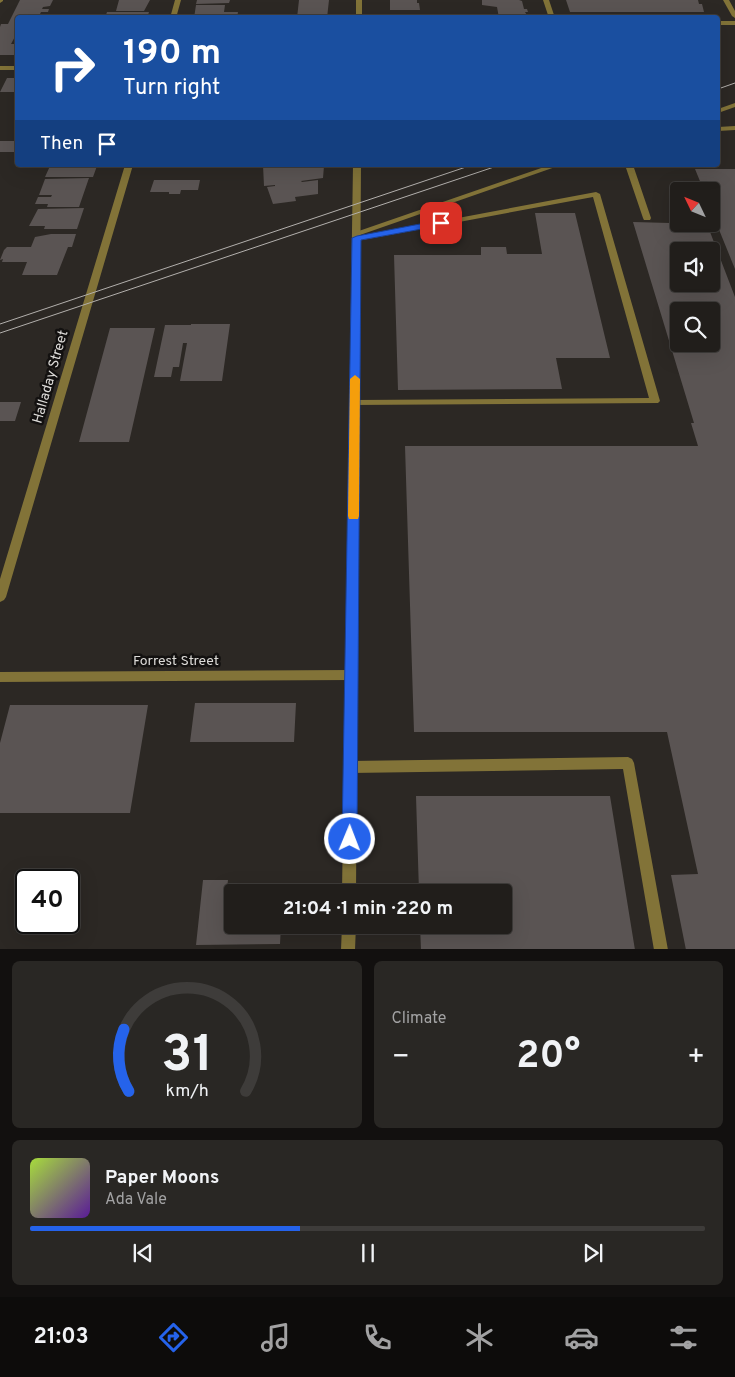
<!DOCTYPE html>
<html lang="en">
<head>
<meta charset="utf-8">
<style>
  body { margin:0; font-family:Overpass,sans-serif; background:#292724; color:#f1f3f6; height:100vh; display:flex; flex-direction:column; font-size:19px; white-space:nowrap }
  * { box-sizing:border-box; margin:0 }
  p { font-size:16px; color:#a2a2a3 }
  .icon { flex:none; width:28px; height:28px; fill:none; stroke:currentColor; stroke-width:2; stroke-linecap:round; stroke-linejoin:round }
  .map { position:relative; height:949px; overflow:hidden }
  .panel { display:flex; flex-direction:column; gap:12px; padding:12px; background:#12100f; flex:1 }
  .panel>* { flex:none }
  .banner { position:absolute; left:15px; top:15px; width:705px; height:152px; border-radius:5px; box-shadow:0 5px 20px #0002,0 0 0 1px #3e3c3a; background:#1a4fa0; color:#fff; overflow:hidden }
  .needle { width:32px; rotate:313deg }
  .buttons { position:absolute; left:670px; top:182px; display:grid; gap:10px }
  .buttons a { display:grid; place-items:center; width:50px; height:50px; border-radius:5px; background:#211e1b; box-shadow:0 5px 20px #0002,0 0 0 1px #3e3c3a; font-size:25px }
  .speed { position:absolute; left:15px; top:869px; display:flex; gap:10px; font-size:25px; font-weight:700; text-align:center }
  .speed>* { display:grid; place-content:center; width:65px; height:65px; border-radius:50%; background:#211e1b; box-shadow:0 5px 20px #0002,0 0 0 1px #3e3c3a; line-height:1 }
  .speed .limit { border:2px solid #111; border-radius:8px; background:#fff; color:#111 }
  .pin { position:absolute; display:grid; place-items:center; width:42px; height:42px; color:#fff; margin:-21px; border-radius:10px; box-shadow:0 2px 8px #0006 }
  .me { position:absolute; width:55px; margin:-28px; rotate:1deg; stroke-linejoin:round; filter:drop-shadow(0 0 4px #0008) }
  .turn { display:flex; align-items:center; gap:18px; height:105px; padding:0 25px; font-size:22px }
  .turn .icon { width:65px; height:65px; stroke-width:2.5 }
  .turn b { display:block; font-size:35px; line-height:42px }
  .then { display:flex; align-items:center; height:48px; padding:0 25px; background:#0003; gap:10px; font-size:19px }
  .big { font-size:38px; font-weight:700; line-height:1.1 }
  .panel .tile { flex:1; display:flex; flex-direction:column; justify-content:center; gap:8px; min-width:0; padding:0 18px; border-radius:8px; background:#292724 }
  .panel .dial { align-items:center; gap:0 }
  .dial svg { height:130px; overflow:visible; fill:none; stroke:#3e3c3a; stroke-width:7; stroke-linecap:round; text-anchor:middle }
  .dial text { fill:#f1f3f6; stroke:none }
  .song { display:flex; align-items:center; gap:15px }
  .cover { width:60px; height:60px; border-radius:8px; background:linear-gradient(135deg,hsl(80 70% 55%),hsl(270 70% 35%)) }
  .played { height:5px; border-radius:2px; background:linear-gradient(90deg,#2563eb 40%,#3e3c3a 40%) }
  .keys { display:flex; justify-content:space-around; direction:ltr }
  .heat { display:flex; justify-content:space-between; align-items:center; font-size:28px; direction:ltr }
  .panel .tiles { flex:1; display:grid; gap:12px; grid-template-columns:1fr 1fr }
  .tile:last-child { grid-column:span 2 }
  .trip { position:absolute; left:224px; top:884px; width:288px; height:50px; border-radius:5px; background:#211e1b; box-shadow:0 5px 20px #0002,0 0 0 1px #3e3c3a; font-weight:700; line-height:50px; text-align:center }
  .dock { display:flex; height:80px; justify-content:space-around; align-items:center; background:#0d0c0b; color:#a2a2a3 }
  .dock .icon { width:35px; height:35px }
  .dock .on { color:#2563eb }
  .dock b { font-size:22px; color:#f1f3f6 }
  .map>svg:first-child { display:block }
  .building { fill:#5a5453; fill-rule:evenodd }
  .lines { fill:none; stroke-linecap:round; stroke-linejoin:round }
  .service { fill:#827338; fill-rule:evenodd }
  .minor { fill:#827338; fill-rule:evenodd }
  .tertiary { fill:#827338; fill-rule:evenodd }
  .tram { stroke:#b3b0ad; stroke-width:1 }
  .route { fill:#2563eb; stroke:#184099 }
  .slow { fill:#f59e0b }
  .labels { text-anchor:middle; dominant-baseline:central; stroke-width:5; stroke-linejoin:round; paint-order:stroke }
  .street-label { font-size:14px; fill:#dddbd8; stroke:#131110 }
</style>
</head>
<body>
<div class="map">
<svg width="735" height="950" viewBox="0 0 735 950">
  <rect width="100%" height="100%" fill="#2c2824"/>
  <path class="building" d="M 20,0 L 53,0 L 50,6 L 43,7 L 42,9 L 49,9 L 48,12 L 41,12 L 40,14 L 50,14 L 48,18 L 18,18 L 18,31 L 11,44 L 18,44 L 18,55 L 0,55 L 0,27 L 1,24 L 8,24 Z
    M 119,0 L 150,0 L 144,11 L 116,11 Z
    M 197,0 L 230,0 L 229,3 L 196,4 Z
    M 299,0 L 329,0 L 327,18 L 297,18 Z
    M 390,0 L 417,0 L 417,3 L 419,3 L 420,10 L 390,10 Z
    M 482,0 L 519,0 L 522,1 L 524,9 L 527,9 L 528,12 L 525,12 L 528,17 L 499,18 L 497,7 L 482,5 Z
    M 566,0 L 698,0 L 699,4 L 702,4 L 704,12 L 570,12 Z
    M 196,5 L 225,5 L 224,12 L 238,12 L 237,18 L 194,18 Z
    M 107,12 L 149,12 L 147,18 L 105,18 Z
    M 392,14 L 418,16 L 419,18 L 389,18 Z
    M 7,78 L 18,78 L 18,84 L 14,92 L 0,92 Z
    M 0,141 L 18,141 L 17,152 L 0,152 Z
    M 263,165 L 324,166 L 323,178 L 301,181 L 302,182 L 318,180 L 318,194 L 295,197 L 296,201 L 273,204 L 267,187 L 275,186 L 275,185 L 264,186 Z
    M 50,166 L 97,166 L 93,177 L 45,177 Z
    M 695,169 L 735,169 L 735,269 L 711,210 L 711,191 L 704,191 Z
    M 89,178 L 79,207 L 47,207 L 48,204 L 35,204 L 38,197 L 51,197 L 52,195 L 39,195 L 45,179 Z
    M 154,180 L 200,180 L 198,190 L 181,190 L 180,194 L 169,194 L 169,192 L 150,192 Z
    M 84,208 L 77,229 L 44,229 L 45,226 L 29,226 L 38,209 Z
    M 535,213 L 575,213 L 610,358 L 556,358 L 562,389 L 398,390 L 394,255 L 481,255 L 481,247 L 506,247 L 507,254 L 542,254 Z
    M 633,222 L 707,224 L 735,297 L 735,950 L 686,950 L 671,875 L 698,874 L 667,732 L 414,732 L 405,446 L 698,446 L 691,423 L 694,423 ZM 679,251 L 711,251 L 711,284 L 679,284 ZM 679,311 L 711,311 L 711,344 L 679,344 Z
    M 51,234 L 76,234 L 72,247 L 68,247 L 57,275 L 22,275 L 27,262 L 2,262 L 3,259 L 0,260 L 4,250 L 7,247 L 31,247 L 35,237 Z
    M 191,324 L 230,324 L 222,381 L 180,381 L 187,343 L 183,343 L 179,367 L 173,367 L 171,377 L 154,377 L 165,325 L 191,325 Z
    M 110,328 L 155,328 L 129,442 L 79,442 Z
    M 0,402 L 21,402 L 15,421 L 0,421 Z
    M 195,703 L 296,703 L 294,742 L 190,742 Z
    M 10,705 L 148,705 L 130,813 L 0,813 L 0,743 Z
    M 416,796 L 610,796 L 635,950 L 421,950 L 420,925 L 502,925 L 502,892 L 419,892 Z
    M 203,880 L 228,880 L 226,897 L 232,897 L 232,925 L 281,925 L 280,944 L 196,945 Z"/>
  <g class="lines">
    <path class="service" d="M 453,14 L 457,14 L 458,18 L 452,18 Z
      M 735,126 L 735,130 L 718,131 L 718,127 Z
      M 625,165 L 633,165 L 651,218 L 650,220 L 644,220 L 643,218 Z
      M 596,192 L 600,194 L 660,401 L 658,403 L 352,405 L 350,403 L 352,401 L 355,400 L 649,398 L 593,197 L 357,241 L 353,239 L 357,237 Z
      M 628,757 L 632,759 L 634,763 L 668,950 L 654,950 L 623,769 L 350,773 L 346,771 L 344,767 L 346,763 L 350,761 Z"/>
    <path class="minor" d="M 0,0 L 3,0 L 3,1 L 0,3 Z
      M 175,0 L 181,0 L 176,18 L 170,18 Z
      M 543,0 L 549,0 L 555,18 L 549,18 Z
      M 723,0 L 729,0 L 735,11 L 735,18 L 732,16 Z
      M 718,21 L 735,21 L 735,25 L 718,25 Z
      M 0,66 L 18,66 L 18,70 L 0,70 Z
      M 735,103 L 735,107 L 718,113 L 718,109 Z
      M 125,165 L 133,165 L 6,597 L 4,600 L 0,602 L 0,579 Z
      M 550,165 L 561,165 L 360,235 L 354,235 L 353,233 Z
      M 351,670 L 355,671 L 357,675 L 355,679 L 351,680 L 0,682 L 0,672 Z"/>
    <path class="tertiary" d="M 356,0 L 362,0 L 362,18 L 356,18 Z
      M 353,165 L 361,165 L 356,892 L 342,892 Z
      M 342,925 L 356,925 L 355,950 L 341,950 Z"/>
    <path class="tram" d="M 718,89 L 735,83
      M 0,324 L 472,165
      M 0,333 L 500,165"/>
  </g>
  <path class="route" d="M 441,220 L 444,221 L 444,225 L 361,240 L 357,839 L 355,844 L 350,846 L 344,844 L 342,839 L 352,238 L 357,236 Z"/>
  <path class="slow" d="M 355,375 L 360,379 L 359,516 L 358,519 L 349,519 L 348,516 L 350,379 Z"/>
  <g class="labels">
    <g class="street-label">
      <text transform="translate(51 377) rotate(-74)">Halladay Street</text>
      <text x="176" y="661">Forrest Street</text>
    </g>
  </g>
</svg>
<div class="buttons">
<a><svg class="needle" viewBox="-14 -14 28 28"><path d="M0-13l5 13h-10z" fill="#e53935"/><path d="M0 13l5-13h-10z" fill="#a2a2a3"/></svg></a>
<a><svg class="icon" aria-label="sound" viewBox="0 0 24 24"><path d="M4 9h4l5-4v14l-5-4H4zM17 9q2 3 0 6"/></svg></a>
<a><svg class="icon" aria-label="search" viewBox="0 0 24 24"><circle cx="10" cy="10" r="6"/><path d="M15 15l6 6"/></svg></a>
</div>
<div class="speed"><div class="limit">40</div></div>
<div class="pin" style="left:441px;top:223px;background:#d93025"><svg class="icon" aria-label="arrive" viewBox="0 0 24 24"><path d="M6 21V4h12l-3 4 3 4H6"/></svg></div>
<svg class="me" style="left:350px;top:839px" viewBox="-20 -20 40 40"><circle r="17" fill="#2563eb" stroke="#fff" stroke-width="3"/><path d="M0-11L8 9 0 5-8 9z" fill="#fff"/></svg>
<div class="trip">21:04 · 1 min · 220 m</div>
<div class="banner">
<div class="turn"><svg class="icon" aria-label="right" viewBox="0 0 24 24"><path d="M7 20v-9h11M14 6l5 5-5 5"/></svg><div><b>190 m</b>Turn right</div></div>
<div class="then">Then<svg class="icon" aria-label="arrive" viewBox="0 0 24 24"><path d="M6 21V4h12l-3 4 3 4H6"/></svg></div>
</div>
</div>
<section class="panel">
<div class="tiles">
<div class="tile dial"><svg viewBox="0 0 100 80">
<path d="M14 69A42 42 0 1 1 86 69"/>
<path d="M14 69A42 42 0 0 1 11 31" stroke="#2563eb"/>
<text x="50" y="56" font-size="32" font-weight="700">31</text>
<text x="50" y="72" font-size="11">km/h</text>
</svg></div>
<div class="tile"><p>Climate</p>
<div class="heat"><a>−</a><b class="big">20°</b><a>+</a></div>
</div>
<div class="tile">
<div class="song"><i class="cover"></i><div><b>Paper Moons</b><p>Ada Vale</p></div></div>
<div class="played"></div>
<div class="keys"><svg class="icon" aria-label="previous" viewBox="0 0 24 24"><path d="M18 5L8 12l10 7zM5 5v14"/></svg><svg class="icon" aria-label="pause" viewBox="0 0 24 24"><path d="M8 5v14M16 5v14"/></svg><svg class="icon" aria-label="next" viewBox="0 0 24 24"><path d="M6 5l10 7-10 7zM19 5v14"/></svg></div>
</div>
</div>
</section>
<nav class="dock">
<b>21:03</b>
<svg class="icon on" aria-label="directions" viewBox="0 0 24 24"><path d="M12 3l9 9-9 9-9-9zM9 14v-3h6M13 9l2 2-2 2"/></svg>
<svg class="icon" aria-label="music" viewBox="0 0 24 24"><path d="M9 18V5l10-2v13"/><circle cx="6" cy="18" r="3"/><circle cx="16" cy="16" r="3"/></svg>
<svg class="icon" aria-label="phone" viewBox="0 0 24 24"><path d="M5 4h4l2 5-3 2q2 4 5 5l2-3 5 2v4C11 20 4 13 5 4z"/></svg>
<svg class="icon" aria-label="climate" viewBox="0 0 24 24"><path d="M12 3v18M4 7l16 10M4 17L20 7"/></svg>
<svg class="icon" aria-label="car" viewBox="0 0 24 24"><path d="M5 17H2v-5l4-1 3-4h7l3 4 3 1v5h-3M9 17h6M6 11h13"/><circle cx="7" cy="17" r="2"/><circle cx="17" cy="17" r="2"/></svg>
<svg class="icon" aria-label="filters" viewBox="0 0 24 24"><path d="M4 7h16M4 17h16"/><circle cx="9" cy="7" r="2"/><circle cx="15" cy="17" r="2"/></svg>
</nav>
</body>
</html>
